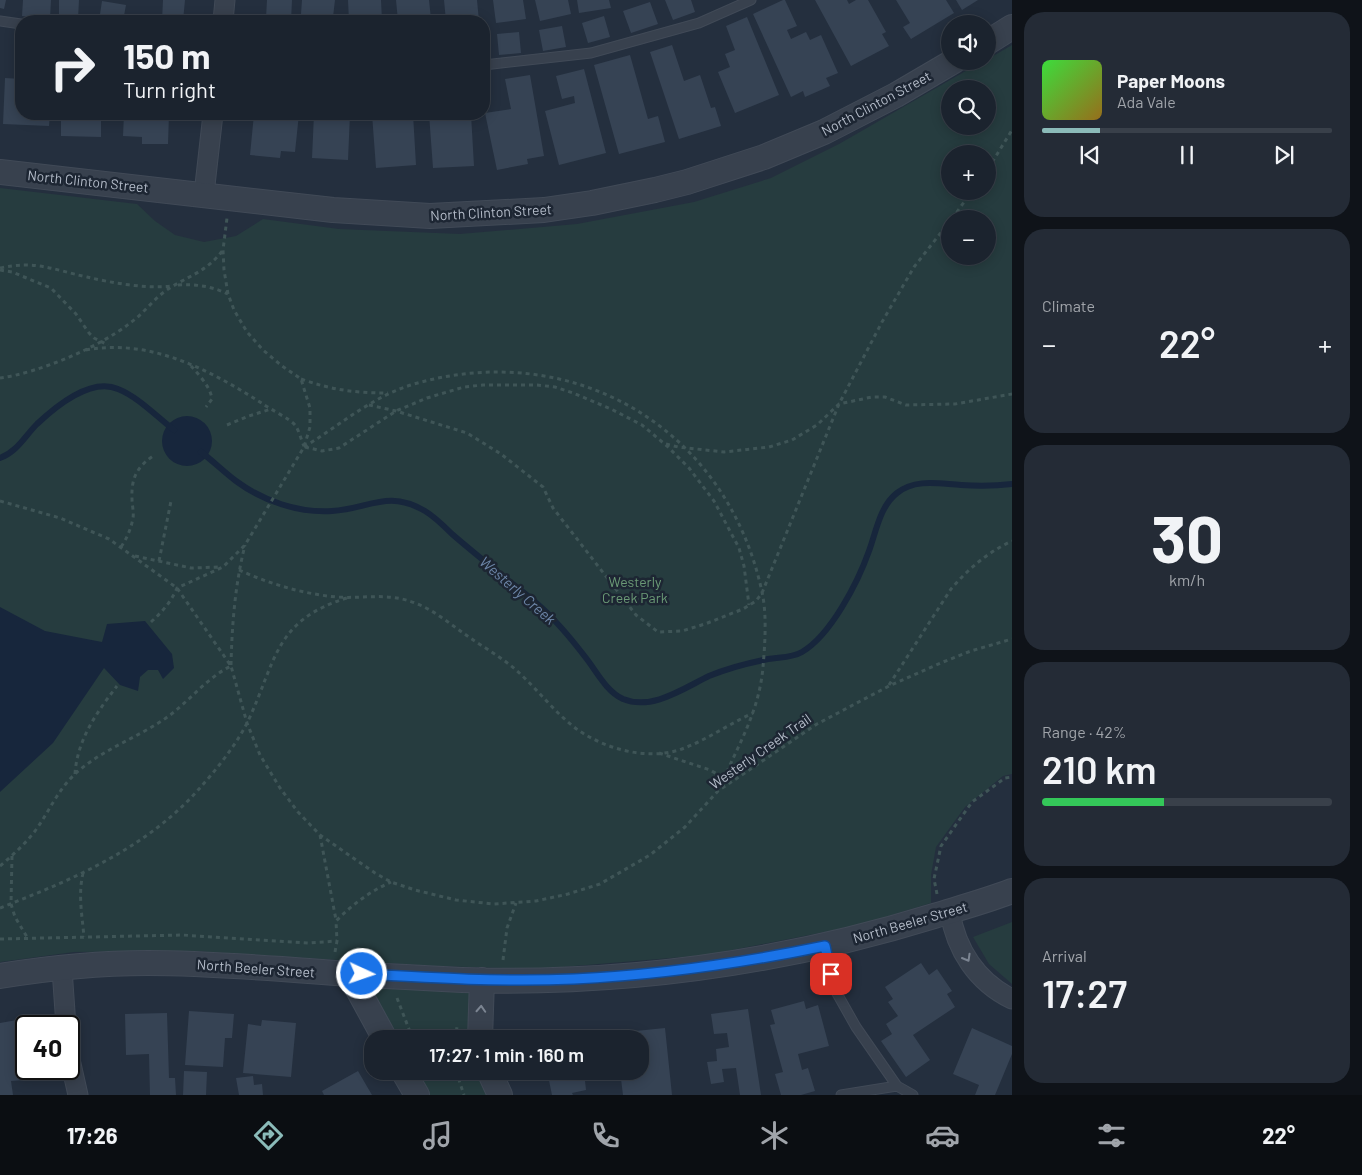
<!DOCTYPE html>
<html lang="en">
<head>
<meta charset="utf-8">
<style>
  body { margin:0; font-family:Barlow,sans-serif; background:#242b36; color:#f1f3f6; height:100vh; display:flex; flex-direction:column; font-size:19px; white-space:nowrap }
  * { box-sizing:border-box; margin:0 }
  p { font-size:16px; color:#a0a4aa }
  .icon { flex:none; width:28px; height:28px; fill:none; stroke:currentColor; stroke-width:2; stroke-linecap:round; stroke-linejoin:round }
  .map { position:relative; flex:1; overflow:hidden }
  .panel { display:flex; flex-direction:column; gap:12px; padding:12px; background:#0f1319; width:350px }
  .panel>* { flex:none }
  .banner { position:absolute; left:15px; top:15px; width:475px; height:105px; border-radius:20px; box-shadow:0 2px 12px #0003,0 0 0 1px #39404a; background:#1b232e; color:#f1f3f6; overflow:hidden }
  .buttons { position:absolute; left:941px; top:15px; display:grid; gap:10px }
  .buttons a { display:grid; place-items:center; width:55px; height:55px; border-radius:50%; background:#1b232e; box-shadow:0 2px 12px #0003,0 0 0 1px #39404a; font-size:25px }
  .speed { position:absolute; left:15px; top:1015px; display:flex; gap:10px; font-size:25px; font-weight:700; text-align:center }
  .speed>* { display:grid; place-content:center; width:65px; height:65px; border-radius:50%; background:#1b232e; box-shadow:0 2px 12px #0003,0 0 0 1px #39404a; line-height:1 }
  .speed .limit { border:2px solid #111; border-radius:8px; background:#fff; color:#111 }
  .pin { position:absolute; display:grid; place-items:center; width:42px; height:42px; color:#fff; margin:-21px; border-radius:10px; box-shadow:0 2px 8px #0006 }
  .me { position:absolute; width:55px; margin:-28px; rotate:93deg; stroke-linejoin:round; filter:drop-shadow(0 0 4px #0008) }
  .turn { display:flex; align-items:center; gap:18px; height:105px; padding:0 25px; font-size:22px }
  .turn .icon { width:65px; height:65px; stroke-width:2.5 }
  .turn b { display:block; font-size:35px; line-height:42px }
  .big { font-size:38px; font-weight:600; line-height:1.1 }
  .panel .tile { flex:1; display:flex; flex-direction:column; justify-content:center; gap:8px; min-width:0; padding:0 18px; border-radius:20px; background:#242b36 }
  .panel .dial { align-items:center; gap:0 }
  .dial b { font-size:65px; line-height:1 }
  .song { display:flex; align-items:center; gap:15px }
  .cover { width:60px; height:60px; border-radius:8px; background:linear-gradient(135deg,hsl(120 70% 55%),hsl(40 70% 35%)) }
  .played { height:5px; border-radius:2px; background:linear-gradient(90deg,#8bbbb9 20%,#39404a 20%) }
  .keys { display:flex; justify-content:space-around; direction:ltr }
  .heat { display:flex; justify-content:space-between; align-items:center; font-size:28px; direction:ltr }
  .charge { height:8px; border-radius:4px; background:linear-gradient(90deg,#34c759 42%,#39404a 0) }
  .trip { position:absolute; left:364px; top:1030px; width:285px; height:50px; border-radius:20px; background:#1b232e; box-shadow:0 2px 12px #0003,0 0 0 1px #39404a; font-weight:600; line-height:50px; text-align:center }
  .menu { display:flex; height:80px; justify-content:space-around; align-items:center; background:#0b0e12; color:#a0a4aa }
  .menu .icon { width:35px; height:35px }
  .menu .on { color:#8bbbb9 }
  .menu b { font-size:22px; color:#f1f3f6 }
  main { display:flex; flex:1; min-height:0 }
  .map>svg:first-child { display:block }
  .green { fill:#263c3f; fill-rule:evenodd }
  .water { fill:#17263c }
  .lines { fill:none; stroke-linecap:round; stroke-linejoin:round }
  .stream { stroke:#17263c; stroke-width:6 }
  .building { fill:#364354 }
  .service-casing { stroke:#414a57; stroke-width:11 }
  .minor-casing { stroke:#414a57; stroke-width:21 }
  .tertiary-casing { stroke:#414a57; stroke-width:26 }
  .path { stroke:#3f5557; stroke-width:3; stroke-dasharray:4 4; stroke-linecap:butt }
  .service { stroke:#38414e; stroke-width:9 }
  .minor { stroke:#38414e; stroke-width:19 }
  .tertiary { stroke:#38414e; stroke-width:24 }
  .oneway { stroke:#7c8592 }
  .route-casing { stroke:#114b97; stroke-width:12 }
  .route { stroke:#1a73e8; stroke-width:9 }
  .labels { text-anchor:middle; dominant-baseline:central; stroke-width:5; stroke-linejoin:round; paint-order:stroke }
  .street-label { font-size:14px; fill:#b4bcc9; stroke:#1d2633 }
  .park-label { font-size:14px; fill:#6b9a76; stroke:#1d2633 }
  .water-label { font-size:15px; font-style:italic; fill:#6d86a8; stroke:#1d2633 }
</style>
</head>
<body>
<main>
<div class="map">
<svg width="1012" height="1095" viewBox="0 0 1012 1095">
  <rect width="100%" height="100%" fill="#242f3e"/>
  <path class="green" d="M 1012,45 L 1012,774 L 1003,776 L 965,807 L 936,847 L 931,875 L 931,903 L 860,925 L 707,955 L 538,969 L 434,966 L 194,951 L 74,952 L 0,962 L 0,188 L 137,204 L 155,221 L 175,235 L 204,242 L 236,236 L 263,219 L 339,229 L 460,234 L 577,224 L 694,202 L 771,178 L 839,144 L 983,61 L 988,61 L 988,59 ZM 950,89 L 988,89 L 988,126 L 950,126 ZM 950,154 L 988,154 L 988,191 L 950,191 ZM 950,219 L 988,219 L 988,256 L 950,256 Z
    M 1012,922 L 1012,984 L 989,964 L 973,937 Z
    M 349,973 L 482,980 L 480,1039 L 385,1039 Z
    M 403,1071 L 489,1071 L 500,1095 L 417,1095 Z"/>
  <path class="water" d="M162 441a25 25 0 1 1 50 0a25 25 0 1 1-50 0Z
    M 0,607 L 45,631 L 102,642 L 107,624 L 145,621 L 172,654 L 174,668 L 163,679 L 158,670 L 148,670 L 140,677 L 138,691 L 120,685 L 104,668 L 53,743 L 0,792 Z"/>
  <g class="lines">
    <path class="stream" d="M 201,452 C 213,461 224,472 236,481 C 263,501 298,513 332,511 C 369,509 387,489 425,511 C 435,517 444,526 452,534 C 467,547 483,560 499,573 C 517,588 537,601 553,619 C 565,631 576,645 586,658 C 597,672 606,691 623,699 C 652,711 684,688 709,676 C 728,668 748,663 768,659 C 780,657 792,658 802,652 C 831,635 858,582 869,551 C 876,532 880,506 897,493 C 916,478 940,484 961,485 C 978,486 995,486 1012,484
      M 0,458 C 17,452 25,436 37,424 C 55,407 91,377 118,389 C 138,397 156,416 174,430"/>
  </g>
  <path class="building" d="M 0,0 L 6,0 L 4,9 L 0,8 Z
    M 23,0 L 51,0 L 50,19 L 22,16 Z
    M 59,0 L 79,0 L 78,19 L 59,18 Z
    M 163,0 L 185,0 L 183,21 L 162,21 Z
    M 267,0 L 292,0 L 291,21 L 266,18 Z
    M 302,0 L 335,0 L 333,17 L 301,14 Z
    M 348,0 L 381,0 L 382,21 L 349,21 Z
    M 396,0 L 429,0 L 431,19 L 398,21 Z
    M 444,0 L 477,0 L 479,21 L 446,21 Z
    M 493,0 L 523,0 L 526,19 L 496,23 Z
    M 535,0 L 568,0 L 571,14 L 540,21 Z
    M 577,0 L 609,0 L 611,8 L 579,13 Z
    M 665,0 L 691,0 L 695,12 L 673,20 Z
    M 783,0 L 785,0 L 797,26 L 787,30 L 791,39 L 806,32 L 810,40 L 821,35 L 838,73 L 826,78 L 830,86 L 805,97 L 803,91 L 791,97 L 753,14 Z
    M 815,0 L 847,0 L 849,4 L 856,0 L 868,0 L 886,32 L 882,34 L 889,46 L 851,66 Z
    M 896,0 L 946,0 L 954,13 L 911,39 L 903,27 L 910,23 Z
    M 956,0 L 978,0 L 962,10 Z
    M 102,1 L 126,5 L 123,21 L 99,21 Z
    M 650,2 L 658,24 L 631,33 L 623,11 Z
    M 604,16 L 610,37 L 588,43 L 582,23 Z
    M 747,17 L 779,95 L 735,113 L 718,72 L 730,67 L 725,54 L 735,50 L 726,26 Z
    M 562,26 L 566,47 L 543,51 L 539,30 Z
    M 519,32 L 521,53 L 499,55 L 497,34 Z
    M 672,45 L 684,81 L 700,75 L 711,108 L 715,107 L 721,126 L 679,139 L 650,52 Z
    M 630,55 L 648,119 L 658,116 L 665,142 L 619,154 L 594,65 Z
    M 584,69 L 606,153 L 559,165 L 545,111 L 575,103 L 574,96 L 562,99 L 556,76 Z
    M 530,75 L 544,156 L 527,159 L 528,164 L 497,170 L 485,113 L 511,109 L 505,79 Z
    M 5,78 L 21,79 L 21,114 L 50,114 L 49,126 L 3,124 Z
    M 61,114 L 101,114 L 101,137 L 61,136 Z
    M 124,114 L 169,114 L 168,144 L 142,144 L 142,137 L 123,136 Z
    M 254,114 L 299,114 L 295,152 L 281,151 L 280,158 L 250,155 Z
    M 314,114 L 350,114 L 348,160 L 312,158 Z
    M 372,114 L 413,114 L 416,165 L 376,168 Z
    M 429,114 L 471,114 L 474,166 L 433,168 Z
    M 921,963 L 929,975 L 937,969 L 952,991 L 947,994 L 955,1007 L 913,1035 L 930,1060 L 906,1077 L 881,1041 L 892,1034 L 886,1024 L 898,1016 L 888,1002 L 893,999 L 885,987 Z
    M 804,1001 L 806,1009 L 818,1005 L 829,1046 L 798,1054 L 802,1070 L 808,1068 L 815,1091 L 801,1095 L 781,1095 L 775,1074 L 783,1072 L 770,1025 L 775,1024 L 771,1010 Z
    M 748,1009 L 761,1095 L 740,1095 L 736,1068 L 722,1069 L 724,1082 L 711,1084 L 707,1062 L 717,1061 L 716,1049 L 729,1047 L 727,1033 L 714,1034 L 711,1014 Z
    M 189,1011 L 234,1014 L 232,1038 L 225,1038 L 223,1067 L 185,1065 Z
    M 167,1013 L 169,1078 L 175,1078 L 176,1095 L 150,1095 L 149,1054 L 126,1055 L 125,1014 Z
    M 17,1020 L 25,1080 L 11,1081 L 13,1095 L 0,1095 L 0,1023 Z
    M 262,1020 L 296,1023 L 291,1077 L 243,1073 L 248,1024 L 261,1026 Z
    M 665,1028 L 672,1095 L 623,1095 L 620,1071 L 640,1071 L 640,1039 L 617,1039 L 616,1033 Z
    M 972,1028 L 1012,1046 L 1012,1054 L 995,1095 L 975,1095 L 979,1085 L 953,1074 Z
    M 575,1029 L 577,1036 L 590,1033 L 591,1039 L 541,1039 L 540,1035 Z
    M 184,1071 L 207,1072 L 206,1095 L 183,1095 Z
    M 358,1071 L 372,1095 L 324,1095 L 322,1091 Z
    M 547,1071 L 594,1071 L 595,1079 L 585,1081 L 586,1090 L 572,1093 L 573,1095 L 552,1095 Z
    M 253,1076 L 254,1085 L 262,1084 L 263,1095 L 239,1095 L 236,1078 Z"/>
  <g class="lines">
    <defs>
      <path id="service" d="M 0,21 L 21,24
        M 484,65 L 591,53 L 699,23 L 751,0
        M 825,947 L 834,988 L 856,1027 L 897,1086 L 913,1095
        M 841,1095 L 897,1086"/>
      <path id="minor" d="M 223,21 L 225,0
        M 204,194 L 213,114
        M 950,912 C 956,950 977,982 1012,999
        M 62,969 L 66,1026
        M 69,1055 L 78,1095"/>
      <path id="tertiary" d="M 988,42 L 1012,27
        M 0,172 L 333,210 L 430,216 L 544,210 L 592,203 L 655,190 L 687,182 L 764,157 L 824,132 L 896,95 L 954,61
        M 349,973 L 385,1039
        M 0,976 C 49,968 99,963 148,963 C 193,963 238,966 282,969 C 342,974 402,977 462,980 C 621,985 782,963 934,916 C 960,908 986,901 1012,891
        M 480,1039 L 482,980
        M 403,1071 L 417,1095
        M 489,1071 L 500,1095"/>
    </defs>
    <use href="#service" class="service-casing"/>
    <use href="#minor" class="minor-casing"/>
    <use href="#tertiary" class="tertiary-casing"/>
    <path class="path" d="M 988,169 L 1012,130
      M 952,219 L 972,191
      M 0,268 C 36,260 54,270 87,277 C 112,283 146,289 172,286
      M 0,270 L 12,272 L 51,288 L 76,314 L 89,333 L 94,338 L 108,345
      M 178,285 C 196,284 211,286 228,294
      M 86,350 C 150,338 210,370 263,404 C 270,409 290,419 295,425 C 299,430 301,440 304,446
      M 191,366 C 199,375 210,386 212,399 L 206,407
      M 0,378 C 38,373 100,347 130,323 C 143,314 152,301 164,292 C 186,276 205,274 223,250
      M 301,379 C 332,390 355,393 388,393
      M 369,405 L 396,411 L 467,433 L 501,454 L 543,487 L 553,508 L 636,615 L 658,632 L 682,631 L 705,624 L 743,609 L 756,601 L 762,593 L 839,404 L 882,322 L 914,267 L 950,221
      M 227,425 L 249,416 L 271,409
      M 666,444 L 678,447 L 724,452 L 769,447 L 792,440 L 817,425 L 839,404 L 872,397 L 885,397 L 906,405 L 955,404 L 1012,394
      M 304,447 C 340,425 373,396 414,384 C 574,338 727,428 762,592 C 767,614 765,644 763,667 C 759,714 736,748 719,790
      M 305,447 L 322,451 L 339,448 L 396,411 L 427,398 L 464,387 L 483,385 L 537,385 L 555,387 L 573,393 L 611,409 L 642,425 L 667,446 L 689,468 L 714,501 L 739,548 L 744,566 L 749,605
      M 0,501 L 60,518 L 109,539 L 177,588 L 231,666 L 247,723 L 260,755 L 280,788 L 298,812 L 320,835 L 375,873 L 391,882 L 415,890 L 456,900 L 494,904 L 536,901 L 568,894 L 600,884 L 650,855 L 685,827 L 718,791 L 817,724 L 889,686 L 943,662 L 971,651 L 1012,639
      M 121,547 C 127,538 131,529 133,518 C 134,512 132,505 132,499 C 131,478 137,467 153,456
      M 135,556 L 191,568 L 220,567
      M 159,561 L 171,501
      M 239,570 C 270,584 303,594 337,597 C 365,599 387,592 415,603 C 434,610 450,624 466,635 C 480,645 496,654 510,665 C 534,684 553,712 578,730 C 606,749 645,760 679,750 C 705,741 729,724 753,713
      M 151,622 C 162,612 171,602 177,588 L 223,567 L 245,545 L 304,447 L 310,427 L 310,408 L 301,379 L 282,366 L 263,350 L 247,332 L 234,310 L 228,294 L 224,270 L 223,250 L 227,218
      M 231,665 C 232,624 235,585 245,545
      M 889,685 L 951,589 C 968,569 988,552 1012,541
      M 659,753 L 710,770 L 724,778
      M 75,774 C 77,740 97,712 117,686
      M 320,835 L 336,920
      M 12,856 L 11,904 L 15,917 L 27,937
      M 0,866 C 13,855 25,844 35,831 C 49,812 57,791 75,774 C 101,750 137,738 166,718 C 189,702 205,679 231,666
      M 83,873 C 78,895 82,914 84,937
      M 937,894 L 934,879 L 941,846 L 972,802 L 1005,778 L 1012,777
      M 0,908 C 72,880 147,848 199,789 C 216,770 237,744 248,721 C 276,662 274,620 347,598
      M 0,939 L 182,935 L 308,943 L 337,941
      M 335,952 L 337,941 L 336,921 C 353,904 369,892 391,882
      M 503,960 L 507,928 L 516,903
      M 397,998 L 412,1037 L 414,1039
      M 455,1039 L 457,1027
      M 456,1071 L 464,1095"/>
    <use href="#service" class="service"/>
    <use href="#minor" class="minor"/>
    <use href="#tertiary" class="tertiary"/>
  </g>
  <defs><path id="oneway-chevron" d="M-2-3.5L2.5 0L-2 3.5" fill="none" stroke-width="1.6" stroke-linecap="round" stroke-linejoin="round" transform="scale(1.25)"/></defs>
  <g class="oneway">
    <use href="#oneway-chevron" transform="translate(967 958) rotate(60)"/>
    <use href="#oneway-chevron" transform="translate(481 1009) rotate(-87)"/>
  </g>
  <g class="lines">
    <defs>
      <path id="route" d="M 362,974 C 433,978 503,982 574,979 C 658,975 742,963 825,946 L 831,974"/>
    </defs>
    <use href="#route" class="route-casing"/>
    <use href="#route" class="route"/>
  </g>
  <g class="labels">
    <g class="street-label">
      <text transform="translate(876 103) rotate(-28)">North Clinton Street</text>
      <text transform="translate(88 181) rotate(6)">North Clinton Street</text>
      <text transform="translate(491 212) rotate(-3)">North Clinton Street</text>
      <text transform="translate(760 751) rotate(-35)">Westerly Creek Trail</text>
      <text transform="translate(910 922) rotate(-16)">North Beeler Street</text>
      <text transform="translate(256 968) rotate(4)">North Beeler Street</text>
    </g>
    <g class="park-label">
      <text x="635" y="581">Westerly<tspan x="635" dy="16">Creek Park</tspan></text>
    </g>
    <g class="water-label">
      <text transform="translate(518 590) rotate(41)">Westerly Creek</text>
    </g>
  </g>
</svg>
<div class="buttons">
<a><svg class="icon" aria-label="sound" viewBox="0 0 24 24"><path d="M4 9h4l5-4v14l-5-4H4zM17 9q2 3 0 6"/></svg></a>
<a><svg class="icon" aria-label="search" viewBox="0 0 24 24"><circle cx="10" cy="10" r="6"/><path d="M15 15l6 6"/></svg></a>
<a>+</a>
<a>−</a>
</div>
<div class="speed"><div class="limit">40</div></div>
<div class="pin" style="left:831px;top:974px;background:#d93025"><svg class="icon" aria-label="arrive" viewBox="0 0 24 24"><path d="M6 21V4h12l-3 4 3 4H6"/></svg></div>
<svg class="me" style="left:362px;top:974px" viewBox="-20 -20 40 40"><circle r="17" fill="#1a73e8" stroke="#fff" stroke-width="3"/><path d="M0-11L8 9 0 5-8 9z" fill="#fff"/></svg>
<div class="trip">17:27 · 1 min · 160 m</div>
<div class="banner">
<div class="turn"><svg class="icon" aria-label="right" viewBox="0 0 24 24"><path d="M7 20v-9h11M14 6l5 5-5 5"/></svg><div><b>150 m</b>Turn right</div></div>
</div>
</div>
<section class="panel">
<div class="tile">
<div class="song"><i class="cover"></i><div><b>Paper Moons</b><p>Ada Vale</p></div></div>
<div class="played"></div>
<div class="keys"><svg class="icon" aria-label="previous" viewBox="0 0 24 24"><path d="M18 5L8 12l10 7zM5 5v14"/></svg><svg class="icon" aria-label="pause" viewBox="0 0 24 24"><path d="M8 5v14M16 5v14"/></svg><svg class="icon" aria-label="next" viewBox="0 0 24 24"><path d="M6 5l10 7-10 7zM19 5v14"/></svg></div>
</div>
<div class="tile"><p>Climate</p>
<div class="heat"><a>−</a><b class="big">22°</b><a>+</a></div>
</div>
<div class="tile dial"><b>30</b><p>km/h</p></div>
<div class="tile"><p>Range · 42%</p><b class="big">210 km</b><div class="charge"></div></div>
<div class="tile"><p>Arrival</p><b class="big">17:27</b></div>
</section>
</main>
<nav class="menu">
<b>17:26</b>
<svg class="icon on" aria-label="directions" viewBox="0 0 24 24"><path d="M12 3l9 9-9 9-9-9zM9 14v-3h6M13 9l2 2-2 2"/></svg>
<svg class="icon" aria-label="music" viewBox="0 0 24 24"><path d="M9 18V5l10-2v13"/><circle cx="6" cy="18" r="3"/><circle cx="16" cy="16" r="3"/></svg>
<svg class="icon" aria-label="phone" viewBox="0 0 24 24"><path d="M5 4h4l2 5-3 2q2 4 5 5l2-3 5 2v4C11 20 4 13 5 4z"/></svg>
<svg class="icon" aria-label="climate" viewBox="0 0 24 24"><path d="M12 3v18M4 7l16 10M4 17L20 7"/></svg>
<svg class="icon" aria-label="car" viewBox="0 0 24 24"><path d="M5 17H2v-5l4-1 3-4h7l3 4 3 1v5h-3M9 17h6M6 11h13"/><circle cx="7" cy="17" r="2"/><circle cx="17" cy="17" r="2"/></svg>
<svg class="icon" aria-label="filters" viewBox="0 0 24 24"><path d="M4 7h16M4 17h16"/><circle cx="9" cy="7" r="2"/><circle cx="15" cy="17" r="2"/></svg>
<b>22°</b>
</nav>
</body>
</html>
